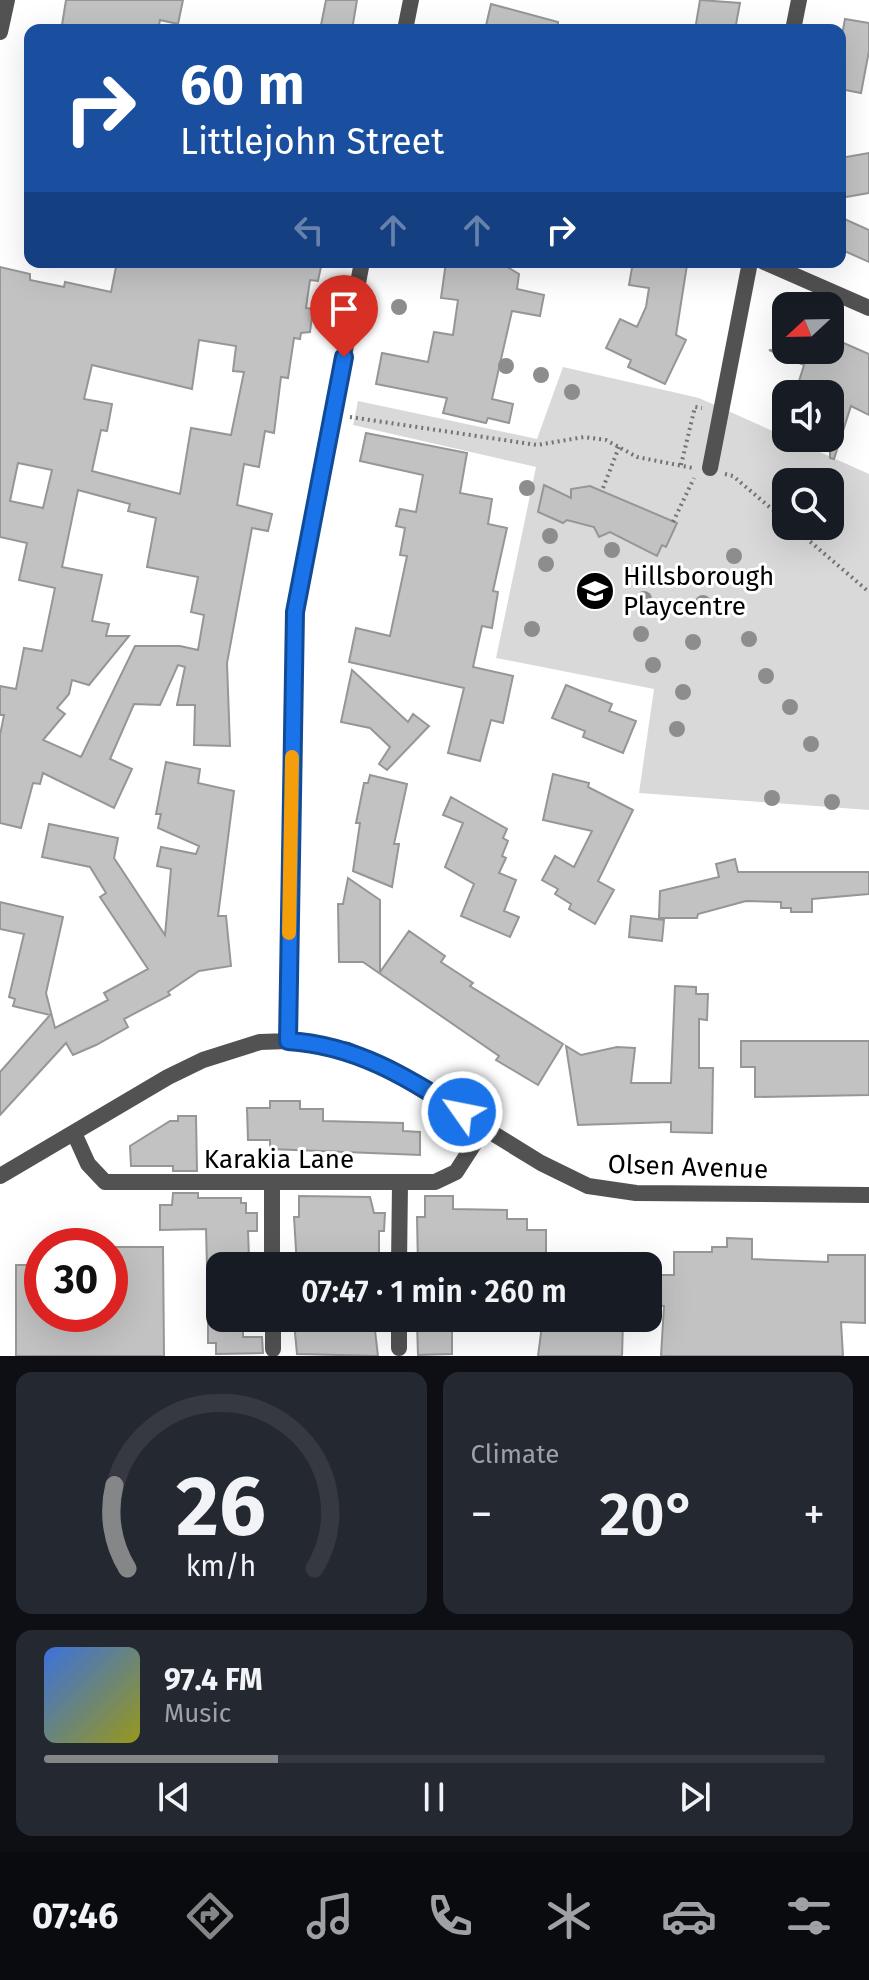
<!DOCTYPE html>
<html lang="en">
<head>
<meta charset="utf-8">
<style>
  body { margin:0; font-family:"Fira Sans",sans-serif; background:#242831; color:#f1f3f6; height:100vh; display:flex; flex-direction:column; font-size:30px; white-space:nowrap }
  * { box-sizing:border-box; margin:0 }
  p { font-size:26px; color:#9ea1a6 }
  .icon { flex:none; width:44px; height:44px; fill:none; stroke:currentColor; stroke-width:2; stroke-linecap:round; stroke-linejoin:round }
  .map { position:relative; height:1356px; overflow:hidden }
  .drawer { display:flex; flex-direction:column; gap:16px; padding:16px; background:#0d0f14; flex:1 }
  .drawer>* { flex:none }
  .guide { position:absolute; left:24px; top:24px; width:822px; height:244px; border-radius:16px; box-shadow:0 8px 32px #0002; background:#1a4fa0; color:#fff; overflow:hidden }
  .needle { width:52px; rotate:248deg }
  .controls { position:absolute; left:772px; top:292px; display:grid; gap:16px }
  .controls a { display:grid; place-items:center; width:72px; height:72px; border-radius:16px; background:#171b24; box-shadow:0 8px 32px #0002; font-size:40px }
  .speed { position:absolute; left:24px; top:1228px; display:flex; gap:16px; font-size:40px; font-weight:700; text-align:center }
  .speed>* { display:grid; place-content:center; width:104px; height:104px; border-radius:50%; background:#171b24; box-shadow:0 8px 32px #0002; line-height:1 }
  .speed .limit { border:12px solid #d22; background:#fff; color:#111 }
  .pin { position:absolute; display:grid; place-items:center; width:68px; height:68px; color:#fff; margin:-82px -34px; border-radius:50% 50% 50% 0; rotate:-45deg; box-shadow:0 0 8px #0007 }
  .pin .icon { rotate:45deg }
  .me { position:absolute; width:88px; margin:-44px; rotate:303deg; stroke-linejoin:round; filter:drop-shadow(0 0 6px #0008) }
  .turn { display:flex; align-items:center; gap:28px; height:168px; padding:0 24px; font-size:36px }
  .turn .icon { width:104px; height:104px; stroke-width:2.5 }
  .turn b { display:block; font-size:56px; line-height:68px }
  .lanes { display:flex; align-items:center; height:76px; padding:0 24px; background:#0003; justify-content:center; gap:40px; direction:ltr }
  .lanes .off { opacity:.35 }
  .big { font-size:60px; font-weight:600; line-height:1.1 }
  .drawer .tile { flex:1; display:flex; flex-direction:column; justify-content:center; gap:12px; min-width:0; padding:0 28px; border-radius:16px; background:#242831 }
  .drawer .dial { align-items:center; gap:0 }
  .dial svg { height:208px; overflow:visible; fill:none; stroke:#363941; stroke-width:7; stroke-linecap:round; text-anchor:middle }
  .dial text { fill:#f1f3f6; stroke:none }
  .song { display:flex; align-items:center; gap:24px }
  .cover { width:96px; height:96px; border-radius:12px; background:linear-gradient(135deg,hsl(220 70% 55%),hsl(60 70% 35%)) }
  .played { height:8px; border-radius:4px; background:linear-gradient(90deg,#858687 30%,#363941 30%) }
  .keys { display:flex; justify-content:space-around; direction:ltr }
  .heat { display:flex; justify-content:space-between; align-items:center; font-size:44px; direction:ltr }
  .drawer .tiles { flex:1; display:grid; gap:16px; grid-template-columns:1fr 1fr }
  .tile:last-child { grid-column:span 2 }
  .trip { position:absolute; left:206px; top:1252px; width:456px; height:80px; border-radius:16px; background:#171b24; box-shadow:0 8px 32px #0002; font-weight:600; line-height:80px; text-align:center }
  .dock { display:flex; height:128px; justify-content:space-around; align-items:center; background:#090b0e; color:#9ea1a6 }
  .dock .icon { width:56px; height:56px }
  .dock .active { color:#858687 }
  .dock b { font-size:36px; color:#f1f3f6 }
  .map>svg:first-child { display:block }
  .green { fill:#d9d9d9; fill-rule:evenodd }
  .building { fill:#c2c2c2; stroke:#969696; stroke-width:2; fill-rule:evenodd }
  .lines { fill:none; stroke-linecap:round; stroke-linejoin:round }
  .path { stroke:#747474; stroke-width:4; stroke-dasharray:2 4; stroke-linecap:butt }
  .minor { stroke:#525252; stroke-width:16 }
  .tree { fill:#8d8d8d }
  .route-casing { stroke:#114b97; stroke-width:20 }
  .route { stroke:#1a73e8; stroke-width:14 }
  .slow { stroke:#f59e0b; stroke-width:14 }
  .labels { text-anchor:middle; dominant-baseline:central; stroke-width:6; stroke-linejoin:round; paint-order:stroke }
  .poi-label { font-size:26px; fill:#000; stroke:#fff; text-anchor:start }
  .street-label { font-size:26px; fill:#000; stroke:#fff }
</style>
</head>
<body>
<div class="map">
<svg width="869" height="1356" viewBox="0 0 869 1356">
  <rect width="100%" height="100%" fill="#fff"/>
  <path class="green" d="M 563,367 L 699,398 L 869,474 L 869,810 L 639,793 L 654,689 L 496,658 L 536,467 L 353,425 L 358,401 L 537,439 ZM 786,482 L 830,482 L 830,526 L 786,526 Z"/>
  <path class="building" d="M 66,0 L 183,0 L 178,24 L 160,20 L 158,30 L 106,30 L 62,25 Z
    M 326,0 L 357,0 L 352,30 L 320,30 Z
    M 700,0 L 740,3 L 735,30 L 695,30 Z
    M 491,4 L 558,22 L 558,30 L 485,30 Z
    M 845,19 L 869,23 L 869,51 L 861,93 L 840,89 L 840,46 Z
    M 869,153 L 869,193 L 840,198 L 840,158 Z
    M 840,217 L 869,230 L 869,262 L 840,249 Z
    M 117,262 L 322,262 L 318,281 L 310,280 L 306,308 L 313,309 L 310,332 L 301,333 L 300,339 L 294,338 L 288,378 L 281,377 L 274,433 L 265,431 L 259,467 L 244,464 L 237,505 L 272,514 L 268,531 L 252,528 L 227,663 L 230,746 L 194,745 L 195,705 L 177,705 L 185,667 L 178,665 L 160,705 L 134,704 L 110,759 L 132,769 L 114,808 L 43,773 L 40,784 L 33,783 L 21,828 L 0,823 L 0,735 L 4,715 L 0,715 L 0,686 L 16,689 L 24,648 L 42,651 L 55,588 L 19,580 L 27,543 L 0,537 L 0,267 L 30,274 L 30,280 L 64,287 L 65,282 L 111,292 ZM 199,340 L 236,346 L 233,371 L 244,372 L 231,435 L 191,428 L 180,494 L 92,471 L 101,430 L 107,431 L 112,404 L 84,399 L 92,365 L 192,389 ZM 18,463 L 52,470 L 43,508 L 10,501 ZM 78,490 L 130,504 L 128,511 L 156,518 L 147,567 L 198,577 L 191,612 L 204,615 L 198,650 L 180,646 L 135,646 L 81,757 L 43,740 L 65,714 L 57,708 L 69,694 L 72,680 L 89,685 L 129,636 L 106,636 L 109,624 L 92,621 L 102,575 L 62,567 Z
    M 446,262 L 510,262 L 509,268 L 519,274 L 517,289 L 544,295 L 540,316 L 512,311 L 492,399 L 513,404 L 509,423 L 488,418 L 486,423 L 443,413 L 447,398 L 376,384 L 382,353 L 428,362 L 434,332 L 453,335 L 458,300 L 441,298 Z
    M 633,262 L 687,265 L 676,335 L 686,340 L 665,384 L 628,367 L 631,360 L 606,348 L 620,319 L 637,327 L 646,307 L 649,288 L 629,285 Z
    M 830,337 L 869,354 L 869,415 L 851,406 L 834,459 L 830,458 L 830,394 L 795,394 L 804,365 L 769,350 L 830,350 Z
    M 366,433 L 467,453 L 460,493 L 492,499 L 488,524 L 507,528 L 493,591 L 498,592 L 492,628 L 482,626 L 473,667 L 513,676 L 503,723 L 491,720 L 480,761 L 448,753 L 464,688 L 349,662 L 356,628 L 390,636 L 407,556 L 400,555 L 405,528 L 396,526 L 400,509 L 416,512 L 423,475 L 360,461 Z
    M 544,485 L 571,498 L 571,489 L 590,486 L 677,523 L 666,547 L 662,545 L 657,556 L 610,532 L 599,537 L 594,527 L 567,520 L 563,523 L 538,512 Z
    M 352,670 L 408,722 L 413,714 L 429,726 L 387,770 L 379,764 L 390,747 L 370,728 L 341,722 Z
    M 566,685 L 612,704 L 609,711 L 636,721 L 623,753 L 583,737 L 585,731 L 552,718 Z
    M 166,762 L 200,769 L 198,783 L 234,791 L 218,916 L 226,916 L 231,966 L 199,971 L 168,992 L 170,995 L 124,1019 L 128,1027 L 96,1045 L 73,1055 L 66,1043 L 0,1115 L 0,1072 L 50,1015 L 13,1006 L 15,999 L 9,997 L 24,934 L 0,929 L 0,902 L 63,917 L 46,993 L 55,1028 L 108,1000 L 104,993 L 148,969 L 100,897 L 106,893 L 90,867 L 42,857 L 49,824 L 118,838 L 114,858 L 165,935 L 171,869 L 157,866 L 161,847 L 196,854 L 199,846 L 158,828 L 161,814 L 156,814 Z
    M 553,774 L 589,783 L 588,787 L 633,810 L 598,881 L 614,890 L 595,924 L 569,909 L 571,904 L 555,894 L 558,889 L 542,880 L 555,856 L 574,867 L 592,831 L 543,820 Z
    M 370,775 L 407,784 L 394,844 L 399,844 L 392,887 L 353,871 L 360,823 L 356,823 L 364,783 L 368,783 Z
    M 451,797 L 507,829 L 503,838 L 508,841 L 502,856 L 506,858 L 499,873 L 516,880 L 504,911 L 519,917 L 510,937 L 461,916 L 474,884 L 445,867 L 463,823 L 443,815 Z
    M 735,859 L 738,872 L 869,872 L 869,894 L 812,899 L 812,912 L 791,912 L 791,908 L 781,908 L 781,902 L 746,901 L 698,914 L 697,918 L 659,918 L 660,891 L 719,877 L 716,864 Z
    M 348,878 L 380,900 L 380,972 L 409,931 L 445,956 L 441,962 L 473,983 L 470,986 L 563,1044 L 538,1085 L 496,1060 L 499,1056 L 363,962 L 339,962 L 338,904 L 343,904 Z
    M 631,916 L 664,920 L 662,941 L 629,937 Z
    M 675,986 L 696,987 L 696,994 L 708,994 L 707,1020 L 699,1019 L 699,1068 L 713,1068 L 712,1133 L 671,1132 L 671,1122 L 578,1125 L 566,1046 L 581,1055 L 617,1047 L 635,1048 L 631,1083 L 671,1083 Z
    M 741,1041 L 869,1041 L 869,1095 L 755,1097 L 755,1067 L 741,1067 Z
    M 270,1101 L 300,1101 L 300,1109 L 323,1109 L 323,1121 L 403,1123 L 403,1131 L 420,1132 L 420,1155 L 270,1149 L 270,1140 L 248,1140 L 247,1108 L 270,1108 Z
    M 178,1116 L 196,1116 L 197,1171 L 173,1171 L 173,1166 L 131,1166 L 130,1146 L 170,1121 L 178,1121 Z
    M 173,1193 L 198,1193 L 198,1198 L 241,1198 L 241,1203 L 246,1203 L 246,1213 L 257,1213 L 257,1231 L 248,1231 L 249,1258 L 243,1258 L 243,1266 L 207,1266 L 206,1229 L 160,1230 L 160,1205 L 172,1205 Z
    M 299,1196 L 370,1197 L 374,1213 L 385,1213 L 384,1231 L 379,1231 L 379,1258 L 374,1258 L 373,1266 L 297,1266 L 294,1217 L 299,1217 Z
    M 425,1196 L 453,1196 L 453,1209 L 507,1210 L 507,1219 L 527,1219 L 527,1230 L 546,1230 L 546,1254 L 507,1254 L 507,1266 L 418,1266 L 417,1217 L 425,1217 Z
    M 727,1238 L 752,1239 L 752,1259 L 828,1262 L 828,1255 L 865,1255 L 865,1323 L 841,1322 L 843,1356 L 661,1356 L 664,1306 L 652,1306 L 652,1275 L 674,1275 L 674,1252 L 712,1252 L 712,1247 L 727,1247 Z
    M 110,1247 L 163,1247 L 164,1356 L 16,1356 L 16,1265 L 42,1265 L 42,1314 L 110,1314 Z
    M 543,1318 L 623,1322 L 622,1356 L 538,1356 Z
    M 208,1322 L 243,1322 L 243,1337 L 262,1337 L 263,1353 L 216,1354 L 216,1343 L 208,1343 Z
    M 294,1322 L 374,1322 L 378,1356 L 297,1354 Z
    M 417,1323 L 452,1323 L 452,1354 L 418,1355 Z"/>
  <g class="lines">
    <path class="path" d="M 350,417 L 537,445 L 584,437 L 606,440 L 637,457 L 693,468
      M 681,465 L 695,407 L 702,408
      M 725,474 L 733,476 L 786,521
      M 603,488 L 619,447
      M 673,522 L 694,478
      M 792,526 L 869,592"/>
    <path class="minor" d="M 405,30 L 411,0
      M 793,30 L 799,0
      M 0,32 L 7,0
      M 764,262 L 869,308
      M 710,468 L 750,262
      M 288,1041 L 295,612 L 362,262
      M 74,1133 L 88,1164 L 105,1182 L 435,1182 L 456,1172 L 485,1127
      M 0,1176 L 168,1077 L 203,1060 L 260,1042 L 288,1041 L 348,1050 L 378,1063 L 541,1163 L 588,1186 L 636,1193 L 869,1195
      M 272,1184 L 272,1266
      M 399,1266 L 400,1183
      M 273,1318 L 273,1349
      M 399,1348 L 399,1318"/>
  </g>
  <g class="tree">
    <circle cx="399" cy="307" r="8"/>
    <circle cx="506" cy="366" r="8"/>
    <circle cx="541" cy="375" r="8"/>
    <circle cx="572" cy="392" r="8"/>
    <circle cx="527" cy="488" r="8"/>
    <circle cx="550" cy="536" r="8"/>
    <circle cx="612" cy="550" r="8"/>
    <circle cx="734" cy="556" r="8"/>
    <circle cx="546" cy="564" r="8"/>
    <circle cx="644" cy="599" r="8"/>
    <circle cx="703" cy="603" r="8"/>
    <circle cx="532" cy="629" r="8"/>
    <circle cx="641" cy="634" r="8"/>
    <circle cx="749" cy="639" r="8"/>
    <circle cx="693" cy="642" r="8"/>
    <circle cx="653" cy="665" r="8"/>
    <circle cx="766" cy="676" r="8"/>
    <circle cx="683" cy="692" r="8"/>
    <circle cx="790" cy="707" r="8"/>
    <circle cx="677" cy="729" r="8"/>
    <circle cx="811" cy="744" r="8"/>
    <circle cx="772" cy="798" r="8"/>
    <circle cx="832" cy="802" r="8"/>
  </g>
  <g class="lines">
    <defs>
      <path id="route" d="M 344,357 L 295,612 L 288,1041 C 355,1045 407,1077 462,1112"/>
    </defs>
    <use href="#route" class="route-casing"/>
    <use href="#route" class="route"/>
    <path class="slow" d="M 289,933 L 292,757"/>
  </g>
  <defs>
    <symbol id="school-disc" viewBox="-11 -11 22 22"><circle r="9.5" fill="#000" stroke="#fff"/><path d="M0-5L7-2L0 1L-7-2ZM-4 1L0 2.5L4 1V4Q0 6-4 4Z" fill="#fff"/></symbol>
  </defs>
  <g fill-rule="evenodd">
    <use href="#school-disc" x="573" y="569" width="44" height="44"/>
  </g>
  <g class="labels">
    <g class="poi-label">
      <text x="623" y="576">Hillsborough<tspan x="623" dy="30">Playcentre</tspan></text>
    </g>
    <g class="street-label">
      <text x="279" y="1159">Karakia Lane</text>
      <text transform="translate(688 1167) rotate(2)">Olsen Avenue</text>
    </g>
  </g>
</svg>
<div class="controls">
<a><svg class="needle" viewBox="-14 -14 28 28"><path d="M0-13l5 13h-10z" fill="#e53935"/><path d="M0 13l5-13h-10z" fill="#9ea1a6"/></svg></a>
<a><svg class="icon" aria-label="sound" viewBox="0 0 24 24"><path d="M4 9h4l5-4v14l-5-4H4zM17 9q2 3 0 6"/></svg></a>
<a><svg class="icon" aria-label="search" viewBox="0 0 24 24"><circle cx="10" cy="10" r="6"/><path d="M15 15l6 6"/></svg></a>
</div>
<div class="speed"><div class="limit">30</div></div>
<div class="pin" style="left:344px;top:357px;background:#d93025"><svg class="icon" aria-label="arrive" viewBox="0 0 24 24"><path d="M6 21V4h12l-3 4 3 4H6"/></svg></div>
<svg class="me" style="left:462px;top:1112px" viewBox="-20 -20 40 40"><circle r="17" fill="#1a73e8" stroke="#fff" stroke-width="3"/><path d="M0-11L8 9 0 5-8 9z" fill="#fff"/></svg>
<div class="trip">07:47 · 1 min · 260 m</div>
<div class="guide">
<div class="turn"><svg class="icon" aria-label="right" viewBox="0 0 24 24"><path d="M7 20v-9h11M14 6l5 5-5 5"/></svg><div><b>60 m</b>Littlejohn Street</div></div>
<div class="lanes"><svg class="icon off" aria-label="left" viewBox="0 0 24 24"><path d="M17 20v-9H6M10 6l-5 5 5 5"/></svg><svg class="icon off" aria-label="ahead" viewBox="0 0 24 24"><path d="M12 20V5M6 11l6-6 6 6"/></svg><svg class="icon off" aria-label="ahead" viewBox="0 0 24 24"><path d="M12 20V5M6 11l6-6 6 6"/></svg><svg class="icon" aria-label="right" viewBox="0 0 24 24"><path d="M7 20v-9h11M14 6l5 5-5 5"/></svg></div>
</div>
</div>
<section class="drawer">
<div class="tiles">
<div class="tile dial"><svg viewBox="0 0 100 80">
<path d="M14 69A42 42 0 1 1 86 69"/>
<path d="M14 69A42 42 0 0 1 9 37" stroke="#858687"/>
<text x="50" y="56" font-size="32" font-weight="700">26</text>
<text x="50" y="72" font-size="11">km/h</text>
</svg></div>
<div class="tile"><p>Climate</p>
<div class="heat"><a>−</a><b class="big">20°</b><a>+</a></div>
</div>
<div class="tile">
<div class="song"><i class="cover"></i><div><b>97.4 FM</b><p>Music</p></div></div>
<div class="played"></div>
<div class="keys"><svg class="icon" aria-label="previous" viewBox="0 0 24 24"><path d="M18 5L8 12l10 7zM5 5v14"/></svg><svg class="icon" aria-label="pause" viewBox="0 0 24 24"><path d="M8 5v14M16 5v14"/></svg><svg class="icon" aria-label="next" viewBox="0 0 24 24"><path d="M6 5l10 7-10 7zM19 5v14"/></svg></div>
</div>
</div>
</section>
<nav class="dock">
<b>07:46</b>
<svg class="icon active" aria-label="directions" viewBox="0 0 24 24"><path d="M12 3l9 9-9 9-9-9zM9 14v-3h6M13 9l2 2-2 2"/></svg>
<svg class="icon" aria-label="music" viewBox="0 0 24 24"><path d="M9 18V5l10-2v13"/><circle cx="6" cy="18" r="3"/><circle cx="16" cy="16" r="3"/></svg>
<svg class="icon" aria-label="phone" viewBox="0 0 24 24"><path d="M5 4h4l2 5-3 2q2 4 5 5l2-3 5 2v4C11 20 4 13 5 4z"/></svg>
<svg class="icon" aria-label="climate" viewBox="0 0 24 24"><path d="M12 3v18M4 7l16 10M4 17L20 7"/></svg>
<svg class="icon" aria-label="car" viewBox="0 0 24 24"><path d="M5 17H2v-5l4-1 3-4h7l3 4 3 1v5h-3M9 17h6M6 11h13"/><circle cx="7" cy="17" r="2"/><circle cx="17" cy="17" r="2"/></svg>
<svg class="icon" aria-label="filters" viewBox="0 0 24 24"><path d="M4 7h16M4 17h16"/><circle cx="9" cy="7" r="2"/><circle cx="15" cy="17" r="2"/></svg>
</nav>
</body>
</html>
